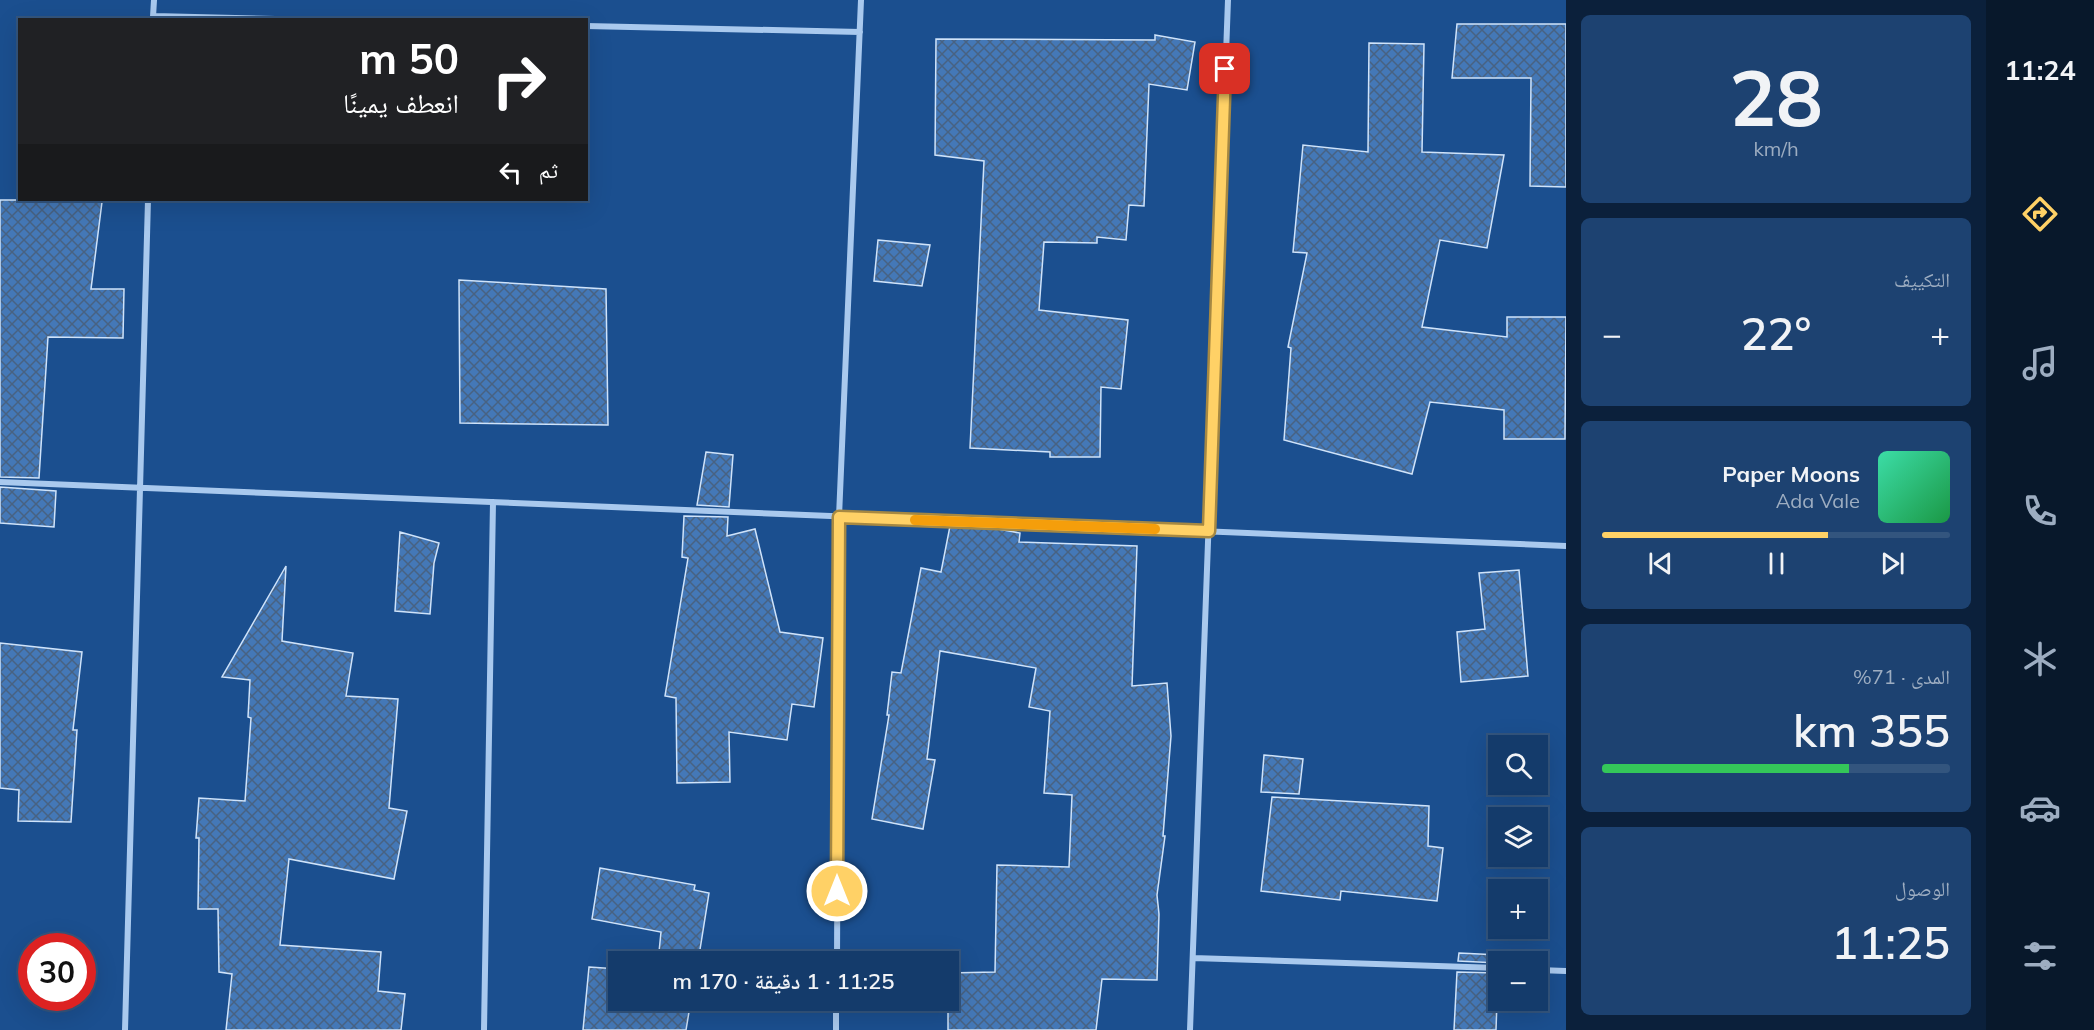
<!DOCTYPE html>
<html lang="ar">
<head>
<meta charset="utf-8">
<style>
  body { margin:0; font-family:Mulish,"Noto Naskh Arabic",sans-serif; background:#1d4271; color:#f1f3f6; direction:rtl; height:100vh; display:flex; flex-direction:column; font-size:22px; white-space:nowrap }
  * { box-sizing:border-box; margin:0 }
  p { font-size:20px; color:#9dadc1 }
  .icon { flex:none; width:33px; height:33px; fill:none; stroke:currentColor; stroke-width:2; stroke-linecap:round; stroke-linejoin:round }
  .map { position:relative; flex:1; overflow:hidden; direction:ltr }
  .panel { display:flex; flex-direction:column; gap:15px; padding:15px; background:#0b203b; width:420px }
  .panel>* { flex:none }
  .banner { position:absolute; left:18px; top:18px; width:570px; height:183px; border-radius:0px; box-shadow:0 6px 24px #0002,0 0 0 2px #33557e; direction:rtl; background:#202124; color:#fff; overflow:hidden }
  .controls { position:absolute; left:1488px; top:735px; display:grid; gap:12px }
  .controls a { display:grid; place-items:center; width:60px; height:60px; border-radius:0px; background:#143b6b; box-shadow:0 6px 24px #0002,0 0 0 2px #33557e; font-size:30px }
  .speed { position:absolute; left:18px; top:933px; display:flex; gap:12px; font-size:30px; font-weight:700; text-align:center }
  .speed>* { display:grid; place-content:center; width:78px; height:78px; border-radius:50%; background:#143b6b; box-shadow:0 6px 24px #0002,0 0 0 2px #33557e; line-height:1 }
  .speed .limit { border:9px solid #d22; background:#fff; color:#111 }
  .pin { position:absolute; display:grid; place-items:center; width:51px; height:51px; color:#fff; margin:-26px; border-radius:12px; box-shadow:0 3px 9px #0006 }
  .me { position:absolute; width:66px; margin:-33px; rotate:0deg; stroke-linejoin:round; filter:drop-shadow(0 0 4px #0008) }
  .turn { display:flex; align-items:center; gap:21px; height:126px; padding:0 30px; font-size:27px }
  .turn .icon { width:78px; height:78px; stroke-width:2.5 }
  .turn b { display:block; font-size:42px; line-height:51px }
  .then { display:flex; align-items:center; height:57px; padding:0 30px; background:#0003; gap:12px; font-size:22px }
  .big { font-size:45px; font-weight:600; line-height:1.1 }
  .panel .widget { flex:1; display:flex; flex-direction:column; justify-content:center; gap:9px; min-width:0; padding:0 21px; border-radius:9px; background:#1d4271 }
  .panel .dial { align-items:center; gap:0 }
  .dial b { font-size:78px; line-height:1 }
  .song { display:flex; align-items:center; gap:18px }
  .cover { width:72px; height:72px; border-radius:9px; background:linear-gradient(135deg,hsl(160 70% 55%),hsl(140 70% 35%)) }
  .played { height:6px; border-radius:3px; background:linear-gradient(90deg,#ffd166 65%,#33557e 65%) }
  .keys { display:flex; justify-content:space-around; direction:ltr }
  .heat { display:flex; justify-content:space-between; align-items:center; font-size:33px; direction:ltr }
  .charge { height:9px; border-radius:4px; background:linear-gradient(90deg,#34c759 71%,#33557e 0) }
  .trip { position:absolute; left:608px; top:951px; width:351px; height:60px; border-radius:0px; background:#143b6b; box-shadow:0 6px 24px #0002,0 0 0 2px #33557e; font-weight:600; line-height:60px; text-align:center; direction:rtl }
  main { display:flex; flex:1; min-height:0 }
  .dock { display:flex; flex-direction:column; width:108px; justify-content:space-around; align-items:center; background:#08182b; color:#9dadc1 }
  .dock .icon { width:42px; height:42px }
  .dock .current { color:#ffd166 }
  .dock b { font-size:27px; color:#f1f3f6 }
  .map>svg:first-child { display:block }
  .building { fill:url(#building-cross-hatch); stroke:#cfe3fa; stroke-width:1.5 }
  .lines { fill:none; stroke-linecap:round; stroke-linejoin:round }
  .minor { stroke:#a9c9ee; stroke-width:6 }
  .route-casing { stroke:#a68842; stroke-width:15 }
  .route { stroke:#ffd166; stroke-width:10 }
  .slow { stroke:#f59e0b; stroke-width:10 }
</style>
</head>
<body>
<main>
<nav class="dock">
<b>11:24</b>
<svg class="icon current" aria-label="directions" viewBox="0 0 24 24"><path d="M12 3l9 9-9 9-9-9zM9 14v-3h6M13 9l2 2-2 2"/></svg>
<svg class="icon" aria-label="music" viewBox="0 0 24 24"><path d="M9 18V5l10-2v13"/><circle cx="6" cy="18" r="3"/><circle cx="16" cy="16" r="3"/></svg>
<svg class="icon" aria-label="phone" viewBox="0 0 24 24"><path d="M5 4h4l2 5-3 2q2 4 5 5l2-3 5 2v4C11 20 4 13 5 4z"/></svg>
<svg class="icon" aria-label="climate" viewBox="0 0 24 24"><path d="M12 3v18M4 7l16 10M4 17L20 7"/></svg>
<svg class="icon" aria-label="car" viewBox="0 0 24 24"><path d="M5 17H2v-5l4-1 3-4h7l3 4 3 1v5h-3M9 17h6M6 11h13"/><circle cx="7" cy="17" r="2"/><circle cx="17" cy="17" r="2"/></svg>
<svg class="icon" aria-label="filters" viewBox="0 0 24 24"><path d="M4 7h16M4 17h16"/><circle cx="9" cy="7" r="2"/><circle cx="15" cy="17" r="2"/></svg>
</nav>
<section class="panel">
<div class="widget dial"><b>28</b><p>km/h</p></div>
<div class="widget"><p>التكييف</p>
<div class="heat"><a>−</a><b class="big">22°</b><a>+</a></div>
</div>
<div class="widget">
<div class="song"><i class="cover"></i><div><b>Paper Moons</b><p>Ada Vale</p></div></div>
<div class="played"></div>
<div class="keys"><svg class="icon" aria-label="previous" viewBox="0 0 24 24"><path d="M18 5L8 12l10 7zM5 5v14"/></svg><svg class="icon" aria-label="pause" viewBox="0 0 24 24"><path d="M8 5v14M16 5v14"/></svg><svg class="icon" aria-label="next" viewBox="0 0 24 24"><path d="M6 5l10 7-10 7zM19 5v14"/></svg></div>
</div>
<div class="widget"><p>المدى · 71%</p><b class="big">355 km</b><div class="charge"></div></div>
<div class="widget"><p>الوصول</p><b class="big">11:25</b></div>
</section>
<div class="map">
<svg width="1566" height="1030" viewBox="0 0 1566 1030">
  <defs>
    <pattern id="building-cross-hatch" width="8" height="8" patternUnits="userSpaceOnUse" patternTransform="scale(1.5)"><rect width="8" height="8" fill="#4478b7"/><path d="M0 0l8 8M0 8l8-8" fill="none" stroke="#486282"/></pattern>
  </defs>
  <rect width="100%" height="100%" fill="#1b4f8f"/>
  <path class="building" d="M 1457,24 L 1566,24 L 1566,187 L 1530,186 L 1531,78 L 1452,78 Z
    M 1155,35 L 1195,42 L 1187,90 L 1149,84 L 1144,206 L 1129,205 L 1126,240 L 1097,237 L 1097,243 L 1044,242 L 1039,310 L 1128,320 L 1121,389 L 1101,387 L 1100,457 L 1050,457 L 1050,452 L 970,448 L 984,161 L 935,155 L 936,39 L 1155,40 Z
    M 1369,43 L 1424,44 L 1422,152 L 1504,155 L 1487,248 L 1440,240 L 1422,327 L 1507,337 L 1507,317 L 1566,317 L 1565,439 L 1504,439 L 1504,410 L 1430,402 L 1412,474 L 1284,440 L 1291,348 L 1288,347 L 1307,253 L 1293,252 L 1303,145 L 1368,152 Z
    M 0,200 L 76,200 L 102,202 L 91,289 L 124,289 L 123,338 L 48,337 L 39,478 L 0,477 Z
    M 878,240 L 930,245 L 922,286 L 874,281 Z
    M 459,280 L 606,289 L 608,425 L 460,423 Z
    M 706,452 L 733,455 L 729,507 L 697,505 Z
    M 0,487 L 56,491 L 54,527 L 0,523 Z
    M 684,516 L 728,517 L 727,536 L 755,529 L 780,632 L 823,638 L 814,707 L 792,704 L 787,740 L 729,732 L 730,782 L 677,783 L 676,698 L 665,696 L 688,558 L 682,557 Z
    M 950,526 L 993,528 L 1020,533 L 1019,542 L 1137,546 L 1132,686 L 1167,683 L 1171,736 L 1163,836 L 1165,836 L 1157,895 L 1159,914 L 1157,980 L 1102,979 L 1096,1030 L 948,1030 L 948,973 L 995,972 L 997,865 L 1069,867 L 1072,795 L 1044,793 L 1050,711 L 1029,707 L 1036,668 L 940,651 L 927,759 L 935,760 L 923,829 L 872,819 L 889,715 L 887,715 L 892,672 L 901,673 L 921,568 L 941,572 Z
    M 400,532 L 439,543 L 434,563 L 430,614 L 395,611 Z
    M 286,566 L 282,641 L 353,653 L 346,696 L 398,699 L 389,808 L 407,811 L 394,879 L 289,859 L 280,945 L 381,952 L 378,991 L 405,994 L 401,1030 L 226,1030 L 232,974 L 219,972 L 218,909 L 198,909 L 199,838 L 196,838 L 199,798 L 245,801 L 251,718 L 248,717 L 250,680 L 222,677 Z
    M 1519,570 L 1528,676 L 1461,682 L 1457,632 L 1485,629 L 1479,573 Z
    M 0,643 L 82,652 L 73,730 L 77,730 L 71,822 L 18,821 L 19,790 L 0,788 Z
    M 1264,755 L 1303,759 L 1299,794 L 1261,792 Z
    M 1272,797 L 1429,806 L 1428,846 L 1443,848 L 1437,901 L 1341,891 L 1340,900 L 1261,891 Z
    M 600,868 L 695,885 L 694,890 L 709,893 L 698,962 L 658,962 L 661,932 L 592,919 Z
    M 1459,953 L 1499,955 L 1498,963 L 1458,961 Z
    M 589,967 L 618,969 L 618,1000 L 691,1000 L 686,1030 L 583,1030 Z
    M 1457,972 L 1498,973 L 1496,1030 L 1454,1030 Z"/>
  <g class="lines">
    <path class="minor" d="M 154,16 L 318,20
      M 153,17 L 154,0
      M 586,26 L 860,32
      M 0,482 L 1566,546
      M 1193,958 L 1498,968
      M 837,962 L 839,517 L 861,0
      M 1538,970 L 1566,971
      M 125,1030 L 148,200
      M 484,1030 L 493,502
      M 836,1030 L 836,1000
      M 1190,1030 L 1228,0"/>
  </g>
  <g class="lines">
    <defs>
      <path id="route" d="M 837,891 L 839,517 L 1209,531 L 1225,69"/>
    </defs>
    <use href="#route" class="route-casing"/>
    <use href="#route" class="route"/>
    <path class="slow" d="M 915,520 L 1155,529"/>
  </g>
</svg>
<div class="controls">
<a><svg class="icon" aria-label="search" viewBox="0 0 24 24"><circle cx="10" cy="10" r="6"/><path d="M15 15l6 6"/></svg></a>
<a><svg class="icon" aria-label="layers" viewBox="0 0 24 24"><path d="M12 4l9 5-9 5-9-5zM3 14l9 5 9-5"/></svg></a>
<a>+</a>
<a>−</a>
</div>
<div class="speed"><div class="limit">30</div></div>
<div class="pin" style="left:1225px;top:69px;background:#d93025"><svg class="icon" aria-label="arrive" viewBox="0 0 24 24"><path d="M6 21V4h12l-3 4 3 4H6"/></svg></div>
<svg class="me" style="left:837px;top:891px" viewBox="-20 -20 40 40"><circle r="17" fill="#ffd166" stroke="#fff" stroke-width="3"/><path d="M0-11L8 9 0 5-8 9z" fill="#fff"/></svg>
<div class="trip">11:25 · 1 دقيقة · 170 m</div>
<div class="banner">
<div class="turn"><svg class="icon" aria-label="right" viewBox="0 0 24 24"><path d="M7 20v-9h11M14 6l5 5-5 5"/></svg><div><b>50 m</b>انعطف يمينًا</div></div>
<div class="then">ثم<svg class="icon" aria-label="left" viewBox="0 0 24 24"><path d="M17 20v-9H6M10 6l-5 5 5 5"/></svg></div>
</div>
</div>
</main>
</body>
</html>
